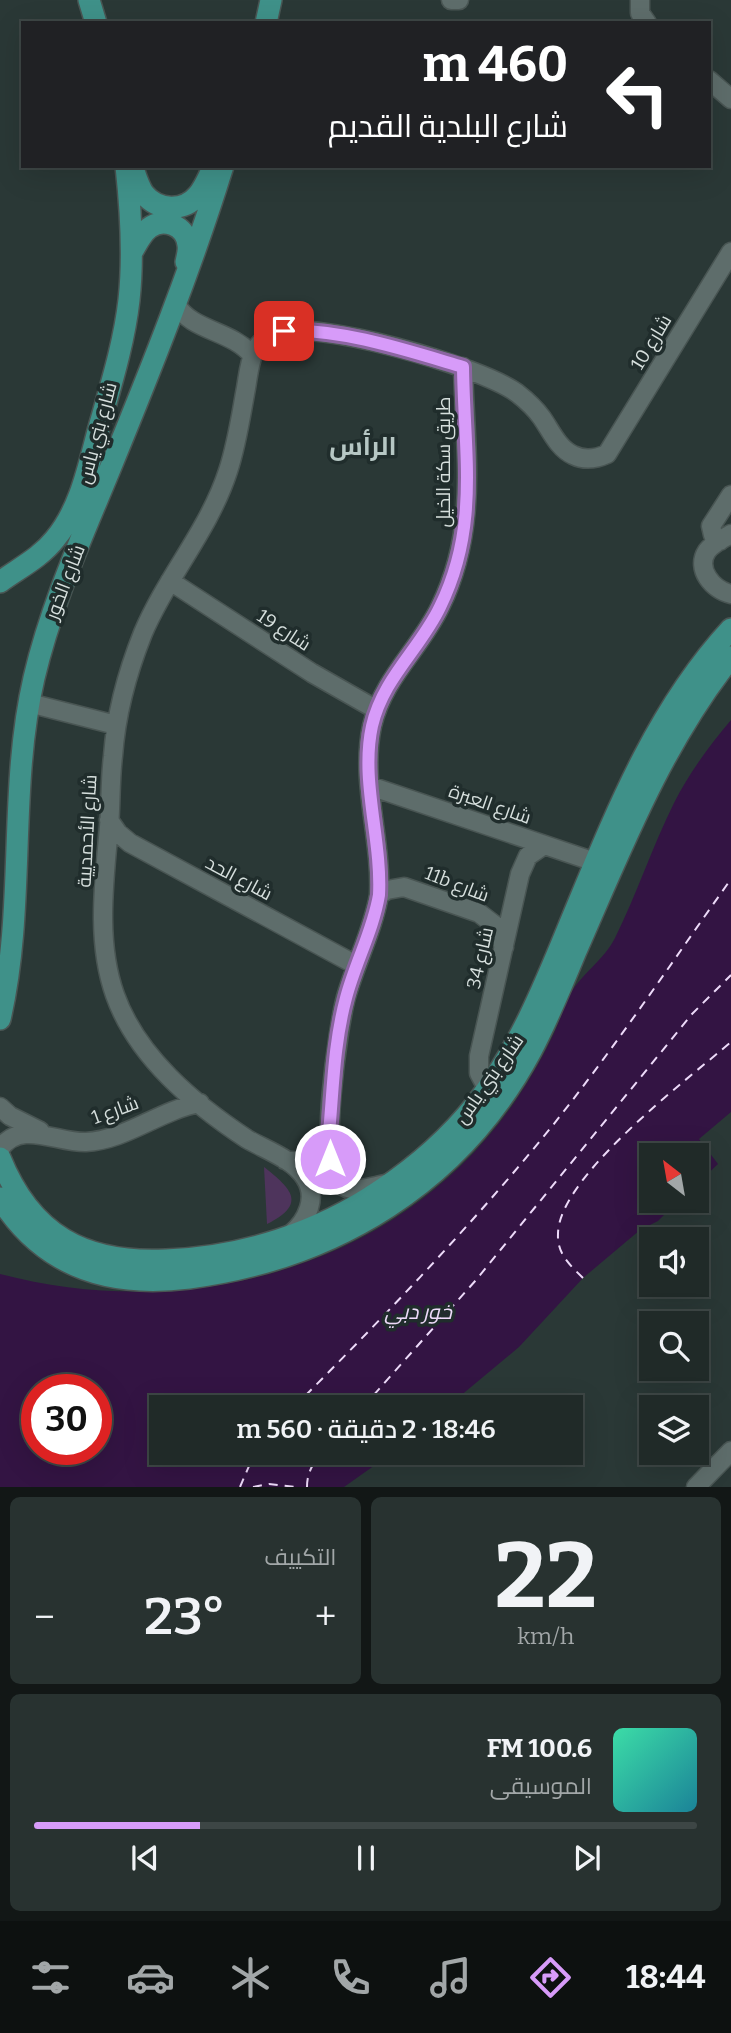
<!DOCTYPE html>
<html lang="ar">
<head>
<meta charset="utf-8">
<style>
  body { margin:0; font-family:Bitter,Cairo,serif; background:#283230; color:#f1f3f6; direction:rtl; height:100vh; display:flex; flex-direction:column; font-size:26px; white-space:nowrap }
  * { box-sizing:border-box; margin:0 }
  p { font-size:23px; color:#a2a7a8 }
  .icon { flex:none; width:38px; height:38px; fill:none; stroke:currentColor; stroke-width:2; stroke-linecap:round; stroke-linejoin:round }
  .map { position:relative; height:1487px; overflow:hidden; direction:ltr }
  .sheet { display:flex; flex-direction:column; gap:10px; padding:10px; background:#121716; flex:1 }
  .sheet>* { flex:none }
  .top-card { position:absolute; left:21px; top:21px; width:690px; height:147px; border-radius:0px; box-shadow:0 7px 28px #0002,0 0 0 2px #3d4645; direction:rtl; background:#202124; color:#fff; overflow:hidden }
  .needle { width:46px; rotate:329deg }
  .tools { position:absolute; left:639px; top:1143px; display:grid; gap:14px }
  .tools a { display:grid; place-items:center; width:70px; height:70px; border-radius:0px; background:#202a28; box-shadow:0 7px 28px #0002,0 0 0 2px #3d4645; font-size:35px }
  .speed { position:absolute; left:21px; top:1374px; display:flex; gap:14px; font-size:35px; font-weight:700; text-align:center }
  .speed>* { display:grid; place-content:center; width:91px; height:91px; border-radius:50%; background:#202a28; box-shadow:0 7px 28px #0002,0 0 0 2px #3d4645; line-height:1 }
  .speed .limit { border:10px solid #d22; background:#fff; color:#111 }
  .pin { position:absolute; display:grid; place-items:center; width:60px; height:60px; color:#fff; margin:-30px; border-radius:14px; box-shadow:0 4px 10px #0006 }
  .me { position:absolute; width:77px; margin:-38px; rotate:0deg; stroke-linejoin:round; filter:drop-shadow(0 0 5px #0008) }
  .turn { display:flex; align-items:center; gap:24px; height:147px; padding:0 28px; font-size:32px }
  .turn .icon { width:91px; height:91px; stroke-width:2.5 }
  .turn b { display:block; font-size:49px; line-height:60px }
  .big { font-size:52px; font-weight:600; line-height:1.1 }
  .sheet .widget { flex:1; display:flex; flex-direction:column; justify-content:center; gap:10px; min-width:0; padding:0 24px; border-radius:10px; background:#283230 }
  .sheet .dial { align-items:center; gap:0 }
  .dial b { font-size:91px; line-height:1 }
  .song { display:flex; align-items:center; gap:21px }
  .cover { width:84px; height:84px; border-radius:10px; background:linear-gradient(135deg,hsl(160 70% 55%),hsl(190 70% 35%)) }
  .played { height:7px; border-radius:4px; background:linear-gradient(90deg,#d79bf9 25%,#3d4645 25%) }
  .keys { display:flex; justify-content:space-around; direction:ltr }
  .heat { display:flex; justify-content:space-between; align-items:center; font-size:38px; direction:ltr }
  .sheet .tiles { flex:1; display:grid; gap:10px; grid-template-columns:1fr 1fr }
  .widget:last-child { grid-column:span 2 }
  .trip { position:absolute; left:149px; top:1395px; width:434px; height:70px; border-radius:0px; background:#202a28; box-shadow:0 7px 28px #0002,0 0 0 2px #3d4645; font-weight:600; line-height:70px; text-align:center; direction:rtl }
  .dock { display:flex; height:112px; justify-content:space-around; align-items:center; background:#0d1110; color:#a2a7a8 }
  .dock .icon { width:49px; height:49px }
  .dock .selected { color:#d79bf9 }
  .dock b { font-size:32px; color:#f1f3f6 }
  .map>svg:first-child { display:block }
  .green { fill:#4e345c }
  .water { fill:#331443; fill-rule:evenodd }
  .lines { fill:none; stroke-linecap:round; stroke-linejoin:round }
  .ferry { stroke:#eddaf9; stroke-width:2; stroke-dasharray:9 7; stroke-linecap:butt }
  .minor-casing { stroke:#495553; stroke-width:21 }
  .major-casing { stroke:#495553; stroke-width:24 }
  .minor { stroke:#5e6d6b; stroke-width:18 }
  .major { stroke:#3f9189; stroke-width:21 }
  .route-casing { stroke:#8c65a2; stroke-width:18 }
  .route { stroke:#d79bf9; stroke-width:12 }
  .labels { text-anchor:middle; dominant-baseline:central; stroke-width:7; stroke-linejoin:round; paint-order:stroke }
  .street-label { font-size:19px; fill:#d6dfdd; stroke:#202d2c }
  .water-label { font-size:21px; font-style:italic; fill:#eddaf9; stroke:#202d2c }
  .district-label { font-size:26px; font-weight:bold; fill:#b6c7c4; stroke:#202d2c }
</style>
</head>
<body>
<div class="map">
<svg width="731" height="1487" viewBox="0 0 731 1487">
  <rect width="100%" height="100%" fill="#2a3836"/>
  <path class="green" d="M 264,1167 C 292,1189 307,1204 267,1224 Z"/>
  <path class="water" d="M 731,720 L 731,1112 L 699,1139 L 718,1164 L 697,1184 L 696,1155 L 651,1155 L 651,1200 L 678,1201 L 658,1221 L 640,1230 L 583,1278 L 519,1347 L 447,1407 L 161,1407 L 161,1452 L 392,1453 L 344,1487 L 0,1487 L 0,1274 C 191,1324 402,1268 516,1100 C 531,1078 544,1055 555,1031 C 560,1019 564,1007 569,996 C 580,975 604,960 615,938 C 637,894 652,847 674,803 C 689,773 710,745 731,720 ZM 37,1390 L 96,1390 L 96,1449 L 37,1449 Z"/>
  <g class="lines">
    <path class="ferry" d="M 583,1278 C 570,1265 557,1254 558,1234 C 558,1177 688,1079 731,1042
      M 294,1407 C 384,1317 473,1224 553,1125 C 616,1046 672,962 731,879
      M 363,1407 L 476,1280 L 692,1014 L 731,975
      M 240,1487 L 255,1452
      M 253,1487 L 269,1484 L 296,1487
      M 307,1487 C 307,1472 313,1463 323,1452"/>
    <defs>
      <path id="minor" d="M 451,0 L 459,0
        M 640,0 L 640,13 L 647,23
        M 709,80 L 731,99
        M 176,304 C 191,331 231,330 252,355
        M 731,534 C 723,539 713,543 707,551 C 695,569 713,590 731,594
        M 720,541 L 713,535 L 711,526 L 731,495
        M 170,581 L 312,673 L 377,710
        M 29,703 L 116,725
        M 370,786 L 595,862
        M 109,820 L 118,833 L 130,843 L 356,965
        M 379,895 L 387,890 L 404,887 L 479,913 L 496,926 L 504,947
        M 487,1088 L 479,1073 L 479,1056 L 520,874 L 528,856 L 544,845
        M 0,1107 L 10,1116 L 40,1131
        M 0,1149 C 20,1119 57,1143 86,1142 C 126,1140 160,1110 200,1103
        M 285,1160 C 303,1164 317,1159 329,1145
        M 385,1184 C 370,1187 351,1195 339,1183 C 318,1163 338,1027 346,997 C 356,962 373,930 379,895 C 382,839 360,782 372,726 C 383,678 420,649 440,607 C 479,528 465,451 463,367
        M 291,1234 C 307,1221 318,1197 305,1178 C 293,1159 266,1150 247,1139 C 194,1104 137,1057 115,995 C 96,942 104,882 109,827 C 111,803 110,780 113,756 C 116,714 127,673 143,633 C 167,576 209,530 228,471 C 237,444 241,415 246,388 C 248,377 249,363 254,353 C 257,345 265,338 273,334 C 312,317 482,367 517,393 C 526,400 535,408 542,418 C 551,431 558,448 573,455 C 585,461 596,459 607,454 L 731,252
        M 696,1487 L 731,1451"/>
      <path id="major" d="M 89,0 L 96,23
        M 266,23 L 271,0
        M 133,168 C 136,177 139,187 144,194 C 158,211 184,212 198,195 C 204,188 208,178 212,170
        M 132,252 C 137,244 141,234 149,228 C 163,217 186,225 188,245 C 189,250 187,257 186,262
        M 0,582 C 19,568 40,558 55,539 C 80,509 88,468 98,431 C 110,388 124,344 129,300 C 134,255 131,211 126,166
        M 0,1019 C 26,907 8,790 34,678 C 51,605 82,537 110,469 C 151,369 191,269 223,166
        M 0,1158 C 31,1235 84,1264 166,1260 C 242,1257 318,1233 381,1190 C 417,1166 449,1138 476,1104 C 520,1048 546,982 573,916 C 615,815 656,710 731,629
        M 0,1198 C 43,1267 110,1288 189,1278 C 335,1259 460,1183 531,1051 C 548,1019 562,985 576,951 C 621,849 661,745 731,657"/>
    </defs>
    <use href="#minor" class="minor-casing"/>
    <use href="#major" class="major-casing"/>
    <use href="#minor" class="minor"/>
    <use href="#major" class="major"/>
  </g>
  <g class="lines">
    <defs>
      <path id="route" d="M 284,331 C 340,328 409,351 463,367 C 464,453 480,526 440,607 C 420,649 383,678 372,726 C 360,781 382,839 379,895 C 373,931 355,963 346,998 C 333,1046 333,1096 328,1144 L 330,1159"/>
    </defs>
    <use href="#route" class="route-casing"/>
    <use href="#route" class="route"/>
  </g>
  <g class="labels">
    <g class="street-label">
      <text transform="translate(651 342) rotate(-59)">شارع 10</text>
      <text transform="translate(97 433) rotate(-75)">شارع بني ياس</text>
      <text transform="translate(443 462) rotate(-90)">طريق سكة الخيل</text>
      <text transform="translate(65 582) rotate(-69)">شارع الخور</text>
      <text transform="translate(284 630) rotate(33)">شارع 19</text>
      <text transform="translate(490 804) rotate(19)">شارع العبرة</text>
      <text transform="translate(87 831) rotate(-87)">شارع الأحمديية</text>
      <text transform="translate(239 878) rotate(28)">شارع الحد</text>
      <text transform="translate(457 884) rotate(21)">11b شارع</text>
      <text transform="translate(480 958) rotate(-77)">شارع 34</text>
      <text transform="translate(489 1079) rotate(-55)">شارع بني ياس</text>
      <text transform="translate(115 1110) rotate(-20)">شارع 1</text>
    </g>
    <g class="water-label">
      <text x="418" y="1312">خور دبي</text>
    </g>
    <g class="district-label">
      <text x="363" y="446">الرأس</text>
    </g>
  </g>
</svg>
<div class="tools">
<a><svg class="needle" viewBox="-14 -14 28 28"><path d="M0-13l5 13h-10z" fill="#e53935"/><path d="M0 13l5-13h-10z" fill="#a2a7a8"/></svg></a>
<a><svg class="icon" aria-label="sound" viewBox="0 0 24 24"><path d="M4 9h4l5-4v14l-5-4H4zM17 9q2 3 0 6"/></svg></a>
<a><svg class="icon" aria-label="search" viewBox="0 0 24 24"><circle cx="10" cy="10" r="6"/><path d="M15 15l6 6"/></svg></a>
<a><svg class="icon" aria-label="layers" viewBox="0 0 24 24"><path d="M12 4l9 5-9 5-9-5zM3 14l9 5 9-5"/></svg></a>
</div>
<div class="speed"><div class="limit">30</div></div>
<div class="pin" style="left:284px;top:331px;background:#d93025"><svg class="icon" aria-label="arrive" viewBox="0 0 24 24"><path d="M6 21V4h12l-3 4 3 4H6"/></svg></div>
<svg class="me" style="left:330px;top:1159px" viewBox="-20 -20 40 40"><circle r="17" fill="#d79bf9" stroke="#fff" stroke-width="3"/><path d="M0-11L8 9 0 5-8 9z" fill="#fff"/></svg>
<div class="trip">18:46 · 2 دقيقة · 560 m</div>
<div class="top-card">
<div class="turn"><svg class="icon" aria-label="left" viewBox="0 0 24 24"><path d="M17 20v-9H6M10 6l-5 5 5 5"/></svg><div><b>460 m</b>شارع البلدية القديم</div></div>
</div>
</div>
<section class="sheet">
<div class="tiles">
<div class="widget dial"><b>22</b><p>km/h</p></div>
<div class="widget"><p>التكييف</p>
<div class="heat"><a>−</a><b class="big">23°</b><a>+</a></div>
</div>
<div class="widget">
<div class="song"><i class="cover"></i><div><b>100.6 FM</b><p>الموسيقى</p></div></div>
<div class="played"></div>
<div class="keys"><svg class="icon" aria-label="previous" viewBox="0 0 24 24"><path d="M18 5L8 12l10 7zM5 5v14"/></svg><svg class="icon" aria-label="pause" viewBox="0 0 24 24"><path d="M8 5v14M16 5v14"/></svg><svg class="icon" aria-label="next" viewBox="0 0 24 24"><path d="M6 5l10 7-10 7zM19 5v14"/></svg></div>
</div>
</div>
</section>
<nav class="dock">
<b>18:44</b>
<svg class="icon selected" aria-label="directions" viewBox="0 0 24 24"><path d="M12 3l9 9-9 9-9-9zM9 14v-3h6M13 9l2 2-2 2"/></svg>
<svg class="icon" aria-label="music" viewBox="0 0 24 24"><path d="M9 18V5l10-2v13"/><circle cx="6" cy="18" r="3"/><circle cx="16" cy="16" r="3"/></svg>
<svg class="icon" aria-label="phone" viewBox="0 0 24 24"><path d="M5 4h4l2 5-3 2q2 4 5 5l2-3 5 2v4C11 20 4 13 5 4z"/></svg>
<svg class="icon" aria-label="climate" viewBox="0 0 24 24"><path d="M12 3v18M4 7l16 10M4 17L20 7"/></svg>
<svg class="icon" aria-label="car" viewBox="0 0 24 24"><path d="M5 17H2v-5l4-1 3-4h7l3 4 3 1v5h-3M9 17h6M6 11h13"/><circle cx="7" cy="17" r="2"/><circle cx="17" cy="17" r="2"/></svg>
<svg class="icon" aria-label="filters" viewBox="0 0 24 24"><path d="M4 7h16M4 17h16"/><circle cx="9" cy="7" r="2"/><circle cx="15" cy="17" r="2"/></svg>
</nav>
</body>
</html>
